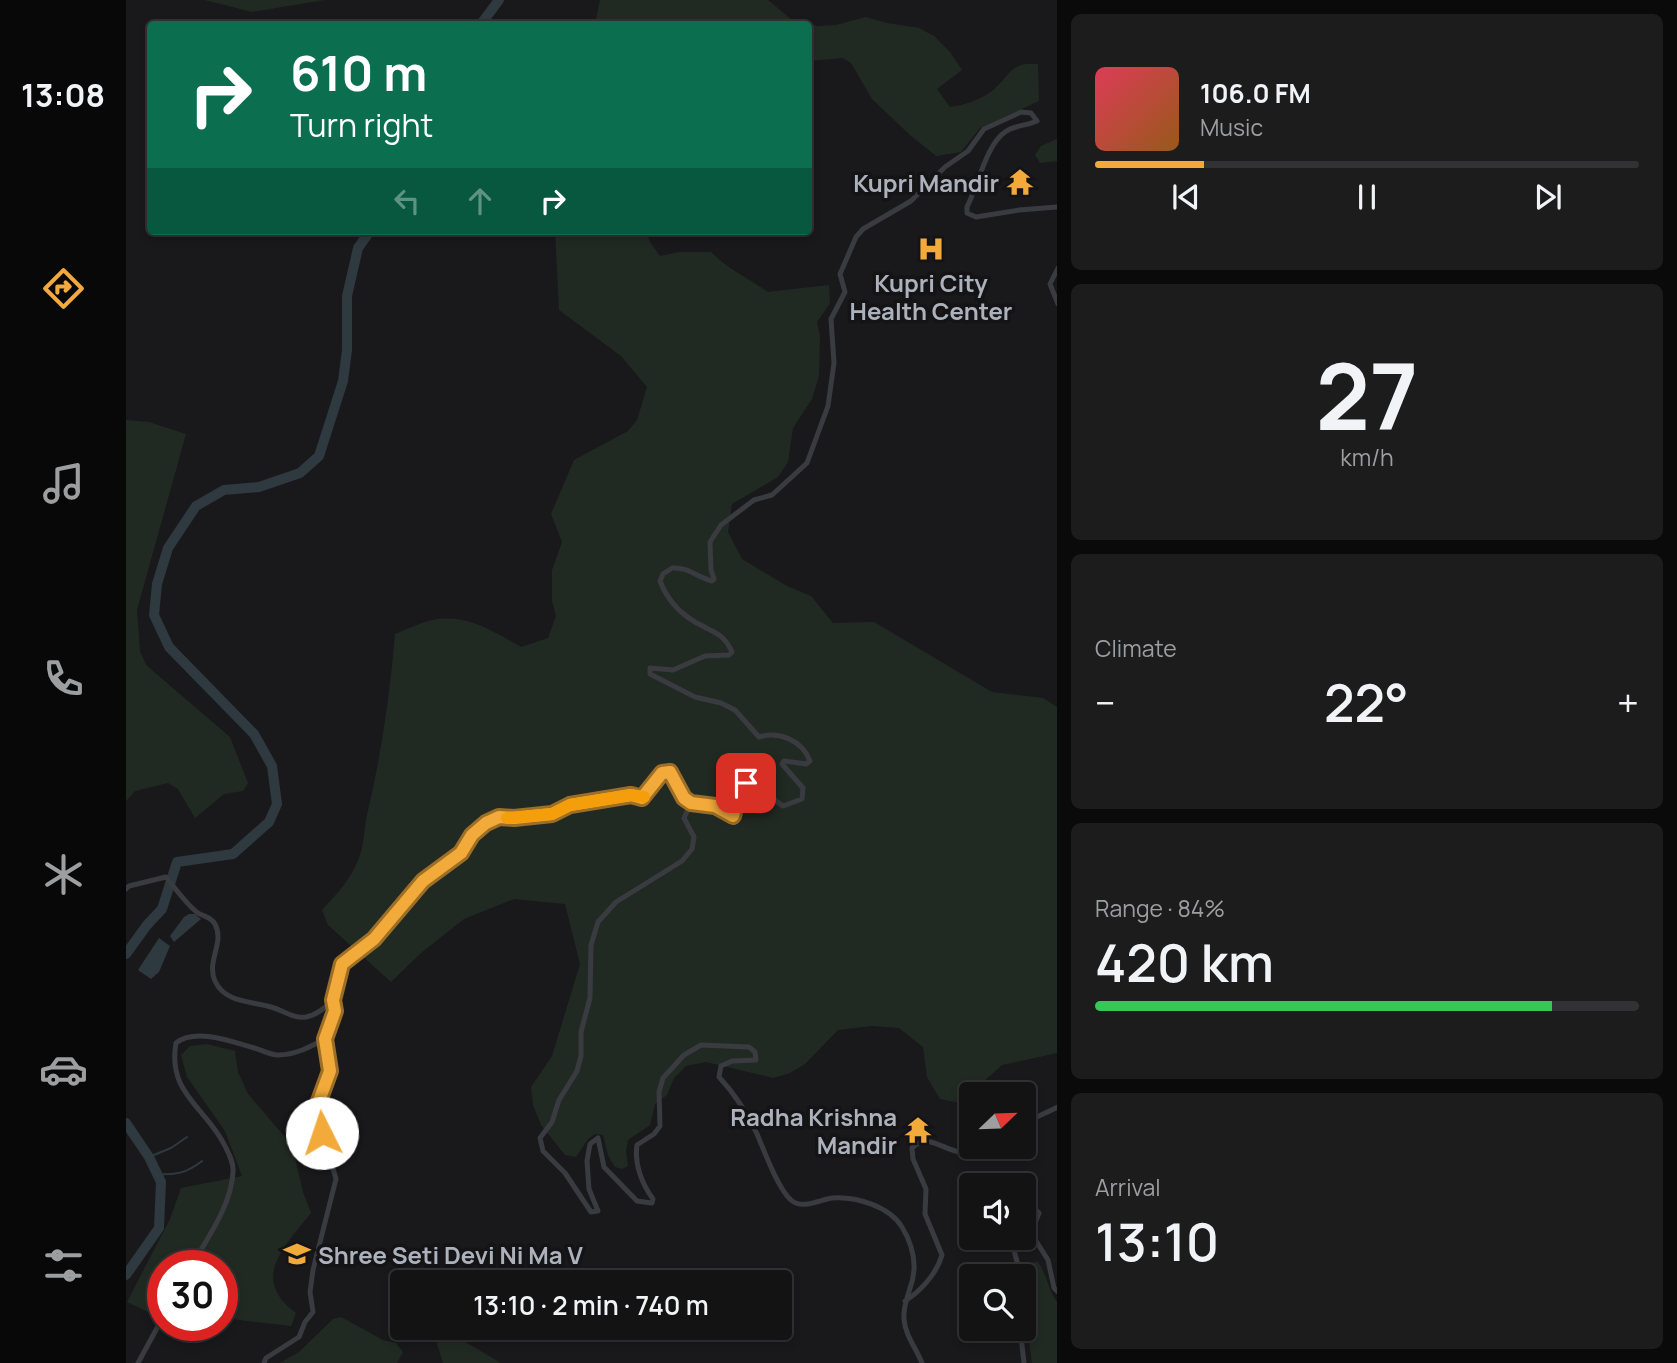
<!DOCTYPE html>
<html lang="en">
<head>
<meta charset="utf-8">
<style>
  body { margin:0; font-family:Manrope,sans-serif; background:#1c1c1d; color:#f1f3f6; height:100vh; display:flex; flex-direction:column; font-size:26px; white-space:nowrap }
  * { box-sizing:border-box; margin:0 }
  p { font-size:23px; color:#9d9ea0 }
  .icon { flex:none; width:38px; height:38px; fill:none; stroke:currentColor; stroke-width:2; stroke-linecap:round; stroke-linejoin:round }
  .map { position:relative; flex:1; overflow:hidden }
  .panel { display:flex; flex-direction:column; gap:14px; padding:14px; background:#0a0a0b; width:620px }
  .panel>* { flex:none }
  .hud { position:absolute; left:21px; top:21px; width:665px; height:214px; border-radius:7px; box-shadow:0 4px 10px #0003,0 0 0 2px #323234; background:#0b6e4f; color:#fff; overflow:hidden }
  .needle { width:46px; rotate:67deg }
  .buttons { position:absolute; left:833px; top:1082px; display:grid; gap:14px }
  .buttons a { display:grid; place-items:center; width:77px; height:77px; border-radius:7px; background:#131314; box-shadow:0 4px 10px #0003,0 0 0 2px #323234; font-size:35px }
  .speed { position:absolute; left:21px; top:1250px; display:flex; gap:14px; font-size:35px; font-weight:700; text-align:center }
  .speed>* { display:grid; place-content:center; width:91px; height:91px; border-radius:50%; background:#131314; box-shadow:0 4px 10px #0003,0 0 0 2px #323234; line-height:1 }
  .speed .limit { border:10px solid #d22; background:#fff; color:#111 }
  .pin { position:absolute; display:grid; place-items:center; width:60px; height:60px; color:#fff; margin:-30px; border-radius:14px; box-shadow:0 4px 10px #0006 }
  .me { position:absolute; width:77px; margin:-38px; rotate:356deg; stroke-linejoin:round; filter:drop-shadow(0 0 5px #0008) }
  .turn { display:flex; align-items:center; gap:24px; height:147px; padding:0 28px; font-size:32px }
  .turn .icon { width:91px; height:91px; stroke-width:2.5 }
  .turn b { display:block; font-size:49px; line-height:60px }
  .lanes { display:flex; align-items:center; height:66px; padding:0 28px; background:#0003; justify-content:center; gap:35px; direction:ltr }
  .lanes .off { opacity:.35 }
  .big { font-size:52px; font-weight:600; line-height:1.1 }
  .panel .widget { flex:1; display:flex; flex-direction:column; justify-content:center; gap:10px; min-width:0; padding:0 24px; border-radius:10px; background:#1c1c1d }
  .panel .dial { align-items:center; gap:0 }
  .dial b { font-size:91px; line-height:1 }
  .song { display:flex; align-items:center; gap:21px }
  .cover { width:84px; height:84px; border-radius:10px; background:linear-gradient(135deg,hsl(350 70% 55%),hsl(30 70% 35%)) }
  .played { height:7px; border-radius:4px; background:linear-gradient(90deg,#f2ab3a 20%,#323234 20%) }
  .keys { display:flex; justify-content:space-around; direction:ltr }
  .heat { display:flex; justify-content:space-between; align-items:center; font-size:38px; direction:ltr }
  .charge { height:10px; border-radius:5px; background:linear-gradient(90deg,#34c759 84%,#323234 0) }
  .trip { position:absolute; left:264px; top:1270px; width:402px; height:70px; border-radius:7px; background:#131314; box-shadow:0 4px 10px #0003,0 0 0 2px #323234; font-weight:600; line-height:70px; text-align:center }
  main { display:flex; flex:1; min-height:0 }
  .tab-bar { display:flex; flex-direction:column; width:126px; justify-content:space-around; align-items:center; background:#080808; color:#9d9ea0 }
  .tab-bar .icon { width:49px; height:49px }
  .tab-bar .on { color:#f2ab3a }
  .tab-bar b { font-size:32px; color:#f1f3f6 }
  .map>svg:first-child { display:block }
  .green { fill:#212a22 }
  .water { fill:#2f3940 }
  .lines { fill:none; stroke-linecap:round; stroke-linejoin:round }
  .stream { stroke:#2f3940; stroke-width:2 }
  .river { stroke:#2f3940; stroke-width:10 }
  .street { stroke:#3a3b40; stroke-width:5 }
  .route-casing { stroke:#9d6f26; stroke-width:18 }
  .route { stroke:#f2ab3a; stroke-width:12 }
  .slow { stroke:#f59e0b; stroke-width:12 }
  .labels { text-anchor:middle; dominant-baseline:central; stroke-width:7; stroke-linejoin:round; paint-order:stroke }
  .poi-label { font-size:24px; font-weight:bold; fill:#acb1bb; stroke:#141416; text-anchor:end }
</style>
</head>
<body>
<main>
<nav class="tab-bar">
<b>13:08</b>
<svg class="icon on" aria-label="directions" viewBox="0 0 24 24"><path d="M12 3l9 9-9 9-9-9zM9 14v-3h6M13 9l2 2-2 2"/></svg>
<svg class="icon" aria-label="music" viewBox="0 0 24 24"><path d="M9 18V5l10-2v13"/><circle cx="6" cy="18" r="3"/><circle cx="16" cy="16" r="3"/></svg>
<svg class="icon" aria-label="phone" viewBox="0 0 24 24"><path d="M5 4h4l2 5-3 2q2 4 5 5l2-3 5 2v4C11 20 4 13 5 4z"/></svg>
<svg class="icon" aria-label="climate" viewBox="0 0 24 24"><path d="M12 3v18M4 7l16 10M4 17L20 7"/></svg>
<svg class="icon" aria-label="car" viewBox="0 0 24 24"><path d="M5 17H2v-5l4-1 3-4h7l3 4 3 1v5h-3M9 17h6M6 11h13"/><circle cx="7" cy="17" r="2"/><circle cx="17" cy="17" r="2"/></svg>
<svg class="icon" aria-label="filters" viewBox="0 0 24 24"><path d="M4 7h16M4 17h16"/><circle cx="9" cy="7" r="2"/><circle cx="15" cy="17" r="2"/></svg>
</nav>
<div class="map">
<svg width="932" height="1363" viewBox="0 0 932 1363">
  <rect width="100%" height="100%" fill="#19191b"/>
  <path class="green" d="M 79,0 L 198,0 L 126,12 Z
    M 474,0 L 642,0 L 666,20 L 691,26 L 710,25 L 740,17 L 761,23 L 793,28 L 808,36 L 824,52 L 836,70 L 811,89 L 824,107 C 838,105 854,100 866,91 C 885,76 882,62 912,64 L 913,101 L 854,128 L 835,152 L 810,156 L 784,135 L 746,99 L 725,63 L 717,58 L 683,61 L 682,24 L 469,24 Z
    M 931,139 L 931,161 L 914,163 L 909,155 L 915,146 Z
    M 429,231 L 520,231 L 524,242 L 534,256 L 554,252 L 585,252 C 602,269 622,278 642,292 L 703,285 L 704,303 L 691,322 L 694,336 L 693,376 L 686,399 L 667,428 L 662,462 L 652,477 L 606,504 L 602,532 L 616,559 L 661,586 L 685,596 L 707,623 L 748,622 L 866,692 L 917,698 L 931,707 L 931,1053 L 876,1065 L 834,1103 L 814,1099 L 801,1077 L 797,1047 L 773,1028 L 746,1026 L 712,1030 L 679,1064 L 664,1073 L 647,1078 L 580,1062 L 560,1066 L 548,1078 L 541,1095 L 529,1104 L 524,1125 L 502,1140 L 500,1151 L 502,1166 L 496,1169 L 489,1167 L 482,1155 L 477,1135 L 469,1134 L 462,1139 L 450,1157 L 439,1155 L 415,1125 L 407,1105 L 405,1087 L 426,1056 L 454,964 L 439,904 L 388,899 L 338,919 L 295,953 L 265,982 L 202,925 L 196,910 C 211,894 225,879 233,858 C 238,845 238,829 241,815 C 255,756 264,695 269,634 C 282,629 297,621 312,619 C 343,615 369,632 395,647 L 422,638 L 430,616 L 426,601 L 426,570 L 436,542 L 425,514 L 448,460 L 502,431 L 511,420 L 521,387 L 495,356 L 433,310 Z
    M 0,420 L 23,422 L 60,434 L 11,610 L 14,651 L 20,665 L 104,737 L 122,783 L 117,791 L 98,794 L 69,818 L 52,789 L 42,783 L 9,791 L 0,801 Z
    M 81,1044 L 109,1051 L 112,1072 L 122,1094 L 166,1145 L 177,1192 L 185,1213 C 159,1246 123,1279 170,1313 L 165,1326 L 105,1319 L 96,1322 L 96,1265 L 37,1265 L 37,1319 L 1,1302 L 44,1219 L 55,1188 L 116,1176 L 99,1131 L 61,1077 L 55,1055 L 64,1046 Z
    M 912,1262 C 921,1274 922,1290 931,1302 L 931,1363 L 906,1363 L 898,1304 L 903,1282 L 903,1263 Z
    M 215,1317 L 257,1340 L 270,1343 L 277,1352 L 271,1363 L 154,1363 L 173,1352 L 207,1319 Z
    M 41,1325 L 90,1325 L 52,1339 Z
    M 306,1328 L 316,1328 L 375,1363 L 317,1363 Z"/>
  <path class="water" d="M 63,914 L 69,914 L 75,919 L 48,942 L 44,936 L 58,917 Z
    M 33,938 L 44,946 L 33,972 L 25,979 L 12,970 Z"/>
  <g class="lines">
    <path class="stream" d="M 23,1157 L 45,1148 L 61,1137
      M 31,1174 C 50,1175 61,1173 76,1161"/>
    <path class="river" d="M 355,24 L 373,0
      M 0,954 L 21,925 L 36,909 L 51,862 L 107,854 L 143,822 L 151,804 L 146,766 L 128,734 L 43,647 L 28,615 L 31,584 L 42,548 L 70,506 L 98,490 L 133,487 L 174,473 L 193,456 L 217,381 L 221,350 L 221,296 L 232,248 L 244,231
      M 0,1123 L 23,1157 L 35,1182 L 33,1228 L 0,1275"/>
    <path class="street" d="M 932,268 L 924,284 L 932,304
      M 565,803 L 558,818 L 568,837 L 566,849 L 556,861 L 490,902 L 472,922 L 465,945 L 464,998 L 455,1032 L 455,1056 L 451,1071 L 433,1100 L 426,1122 L 414,1138 L 417,1151 L 439,1173 L 465,1212 L 472,1211 L 463,1189 L 461,1161 L 464,1144 L 472,1138 L 478,1167 L 511,1201 L 526,1203 L 527,1199 C 516,1184 508,1164 511,1145 L 528,1134 L 534,1126 L 533,1092 L 537,1078 L 558,1055 L 575,1045 L 623,1047 L 629,1052 L 630,1060 L 606,1061 L 595,1066 L 593,1077 C 608,1093 621,1113 631,1134 C 638,1150 652,1189 665,1200 C 676,1210 693,1200 706,1198 C 729,1196 763,1206 776,1227 C 788,1247 792,1267 784,1288 C 781,1299 777,1307 778,1319 C 779,1335 790,1348 796,1363
      M 0,889 L 3,886 L 40,877 C 48,887 62,906 72,913 C 78,917 84,916 89,924 C 99,943 80,961 89,981 C 99,1003 125,1001 145,1007 C 157,1010 167,1019 180,1017 C 191,1015 199,1008 207,1000
      M 898,1123 L 932,1107
      M 898,1211 L 910,1210 L 913,1213 L 905,1233 L 922,1260 L 928,1288 L 932,1292
      M 888,1237 L 887,1247 L 895,1276
      M 66,1265 C 82,1237 105,1206 107,1172 C 108,1163 103,1154 99,1146 C 80,1107 41,1094 50,1043 C 69,1028 104,1041 125,1047 C 134,1049 143,1055 152,1055 C 169,1055 184,1047 199,1039 L 209,1011 L 207,1000 L 216,964 L 248,939 L 297,881 L 335,854 L 346,835 L 360,823 L 373,817 L 388,819 L 426,814 L 444,805 L 505,795 L 516,798 L 536,773 L 544,772 L 558,798 L 565,803 L 589,806 L 607,816 C 612,804 611,788 625,781 C 637,786 645,799 657,806 L 676,799 L 677,788 L 656,764 L 658,761 L 680,764 L 684,761 C 676,740 653,731 633,737 L 609,710 L 595,703 L 569,697 L 524,674 L 524,668 L 547,670 L 579,656 L 603,655 L 606,652 C 597,632 586,632 569,622 C 552,612 541,599 534,581 L 537,574 L 546,568 C 562,567 571,577 586,581 L 588,579 L 585,570 L 584,542 L 595,525 L 628,500 L 646,495 L 681,463 L 702,406 L 708,363 L 705,319 L 719,292 L 714,274 L 730,237 L 737,229 L 785,201 L 819,167 L 842,151 L 858,129 L 895,112 L 905,113 L 911,121 C 900,126 889,125 879,132 C 860,145 852,186 841,207 L 841,213 L 850,217 L 893,210 L 932,207
      M 779,1301 C 795,1291 811,1273 816,1255 L 799,1214 L 800,1189 L 787,1159 L 786,1148 C 801,1132 817,1150 834,1152 C 846,1154 857,1151 868,1146
      M 894,1328 L 898,1363
      M 12,1363 L 37,1317
      M 138,1363 L 140,1358 L 173,1337 L 179,1322 L 187,1312 L 184,1292 L 187,1270 L 210,1179 L 206,1165 L 213,1147 L 202,1134 L 196,1133 L 199,1117 L 193,1101 L 204,1071 L 199,1039"/>
  </g>
  <g class="lines">
    <defs>
      <path id="route" d="M 196,1133 L 199,1117 L 193,1101 L 204,1071 L 199,1039 L 209,1011 L 207,1000 L 216,964 L 248,939 L 297,881 L 335,853 L 346,835 L 360,823 L 373,817 L 388,818 L 426,814 L 444,805 L 505,795 L 516,798 L 536,773 L 544,772 L 558,798 L 565,803 L 589,806 L 607,816 L 611,800 L 620,783"/>
    </defs>
    <use href="#route" class="route-casing"/>
    <use href="#route" class="route"/>
    <path class="slow" d="M 381,818 L 426,814 L 444,805 L 505,795 L 518,797"/>
  </g>
  <defs>
    <symbol id="temple-bare" viewBox="-9 -9 18 18"><path d="M0-6L5-2H3V0L6.5 2.5H4V6H1.5V3h-3V6H-4V2.5H-6.5L-3 0V-2H-5Z" fill="#f2ab3a" stroke="#141416" stroke-width="2.5" paint-order="stroke"/></symbol>
    <symbol id="hospital-bare" viewBox="-9 -9 18 18"><path d="M-5-5h3v3.5h4V-5h3V5h-3V1.5h-4V5h-3Z" fill="#f2ab3a" stroke="#141416" stroke-width="2.5" paint-order="stroke"/></symbol>
    <symbol id="school-bare" viewBox="-9 -9 18 18"><path d="M0-5L7-2L0 1L-7-2ZM-4 1L0 2.5L4 1V4Q0 6-4 4Z" fill="#f2ab3a" stroke="#141416" stroke-width="2.5" paint-order="stroke"/></symbol>
  </defs>
  <g fill-rule="evenodd">
    <use href="#temple-bare" x="875" y="163" width="38" height="38"/>
    <use href="#hospital-bare" x="786" y="230" width="38" height="38"/>
    <use href="#temple-bare" x="773" y="1111" width="38" height="38"/>
    <use href="#school-bare" x="152" y="1235" width="38" height="38"/>
  </g>
  <g class="labels">
    <g class="poi-label">
      <text x="873" y="182">Kupri Mandir</text>
      <text x="805" y="282" text-anchor="middle">Kupri City<tspan x="805" dy="28">Health Center</tspan></text>
      <text x="771" y="1116">Radha Krishna<tspan x="771" dy="28">Mandir</tspan></text>
      <text x="192" y="1254" text-anchor="start">Shree Seti Devi Ni Ma V</text>
    </g>
  </g>
</svg>
<div class="buttons">
<a><svg class="needle" viewBox="-14 -14 28 28"><path d="M0-13l5 13h-10z" fill="#e53935"/><path d="M0 13l5-13h-10z" fill="#9d9ea0"/></svg></a>
<a><svg class="icon" aria-label="sound" viewBox="0 0 24 24"><path d="M4 9h4l5-4v14l-5-4H4zM17 9q2 3 0 6"/></svg></a>
<a><svg class="icon" aria-label="search" viewBox="0 0 24 24"><circle cx="10" cy="10" r="6"/><path d="M15 15l6 6"/></svg></a>
</div>
<div class="speed"><div class="limit">30</div></div>
<div class="pin" style="left:620px;top:783px;background:#d93025"><svg class="icon" aria-label="arrive" viewBox="0 0 24 24"><path d="M6 21V4h12l-3 4 3 4H6"/></svg></div>
<svg class="me" style="left:196px;top:1133px" viewBox="-20 -20 40 40"><circle r="19" fill="#fff"/><path d="M0-13L10 11 0 6-10 11z" fill="#f2ab3a"/></svg>
<div class="trip">13:10 · 2 min · 740 m</div>
<div class="hud">
<div class="turn"><svg class="icon" aria-label="right" viewBox="0 0 24 24"><path d="M7 20v-9h11M14 6l5 5-5 5"/></svg><div><b>610 m</b>Turn right</div></div>
<div class="lanes"><svg class="icon off" aria-label="left" viewBox="0 0 24 24"><path d="M17 20v-9H6M10 6l-5 5 5 5"/></svg><svg class="icon off" aria-label="ahead" viewBox="0 0 24 24"><path d="M12 20V5M6 11l6-6 6 6"/></svg><svg class="icon" aria-label="right" viewBox="0 0 24 24"><path d="M7 20v-9h11M14 6l5 5-5 5"/></svg></div>
</div>
</div>
<section class="panel">
<div class="widget">
<div class="song"><i class="cover"></i><div><b>106.0 FM</b><p>Music</p></div></div>
<div class="played"></div>
<div class="keys"><svg class="icon" aria-label="previous" viewBox="0 0 24 24"><path d="M18 5L8 12l10 7zM5 5v14"/></svg><svg class="icon" aria-label="pause" viewBox="0 0 24 24"><path d="M8 5v14M16 5v14"/></svg><svg class="icon" aria-label="next" viewBox="0 0 24 24"><path d="M6 5l10 7-10 7zM19 5v14"/></svg></div>
</div>
<div class="widget dial"><b>27</b><p>km/h</p></div>
<div class="widget"><p>Climate</p>
<div class="heat"><a>−</a><b class="big">22°</b><a>+</a></div>
</div>
<div class="widget"><p>Range · 84%</p><b class="big">420 km</b><div class="charge"></div></div>
<div class="widget"><p>Arrival</p><b class="big">13:10</b></div>
</section>
</main>
</body>
</html>
